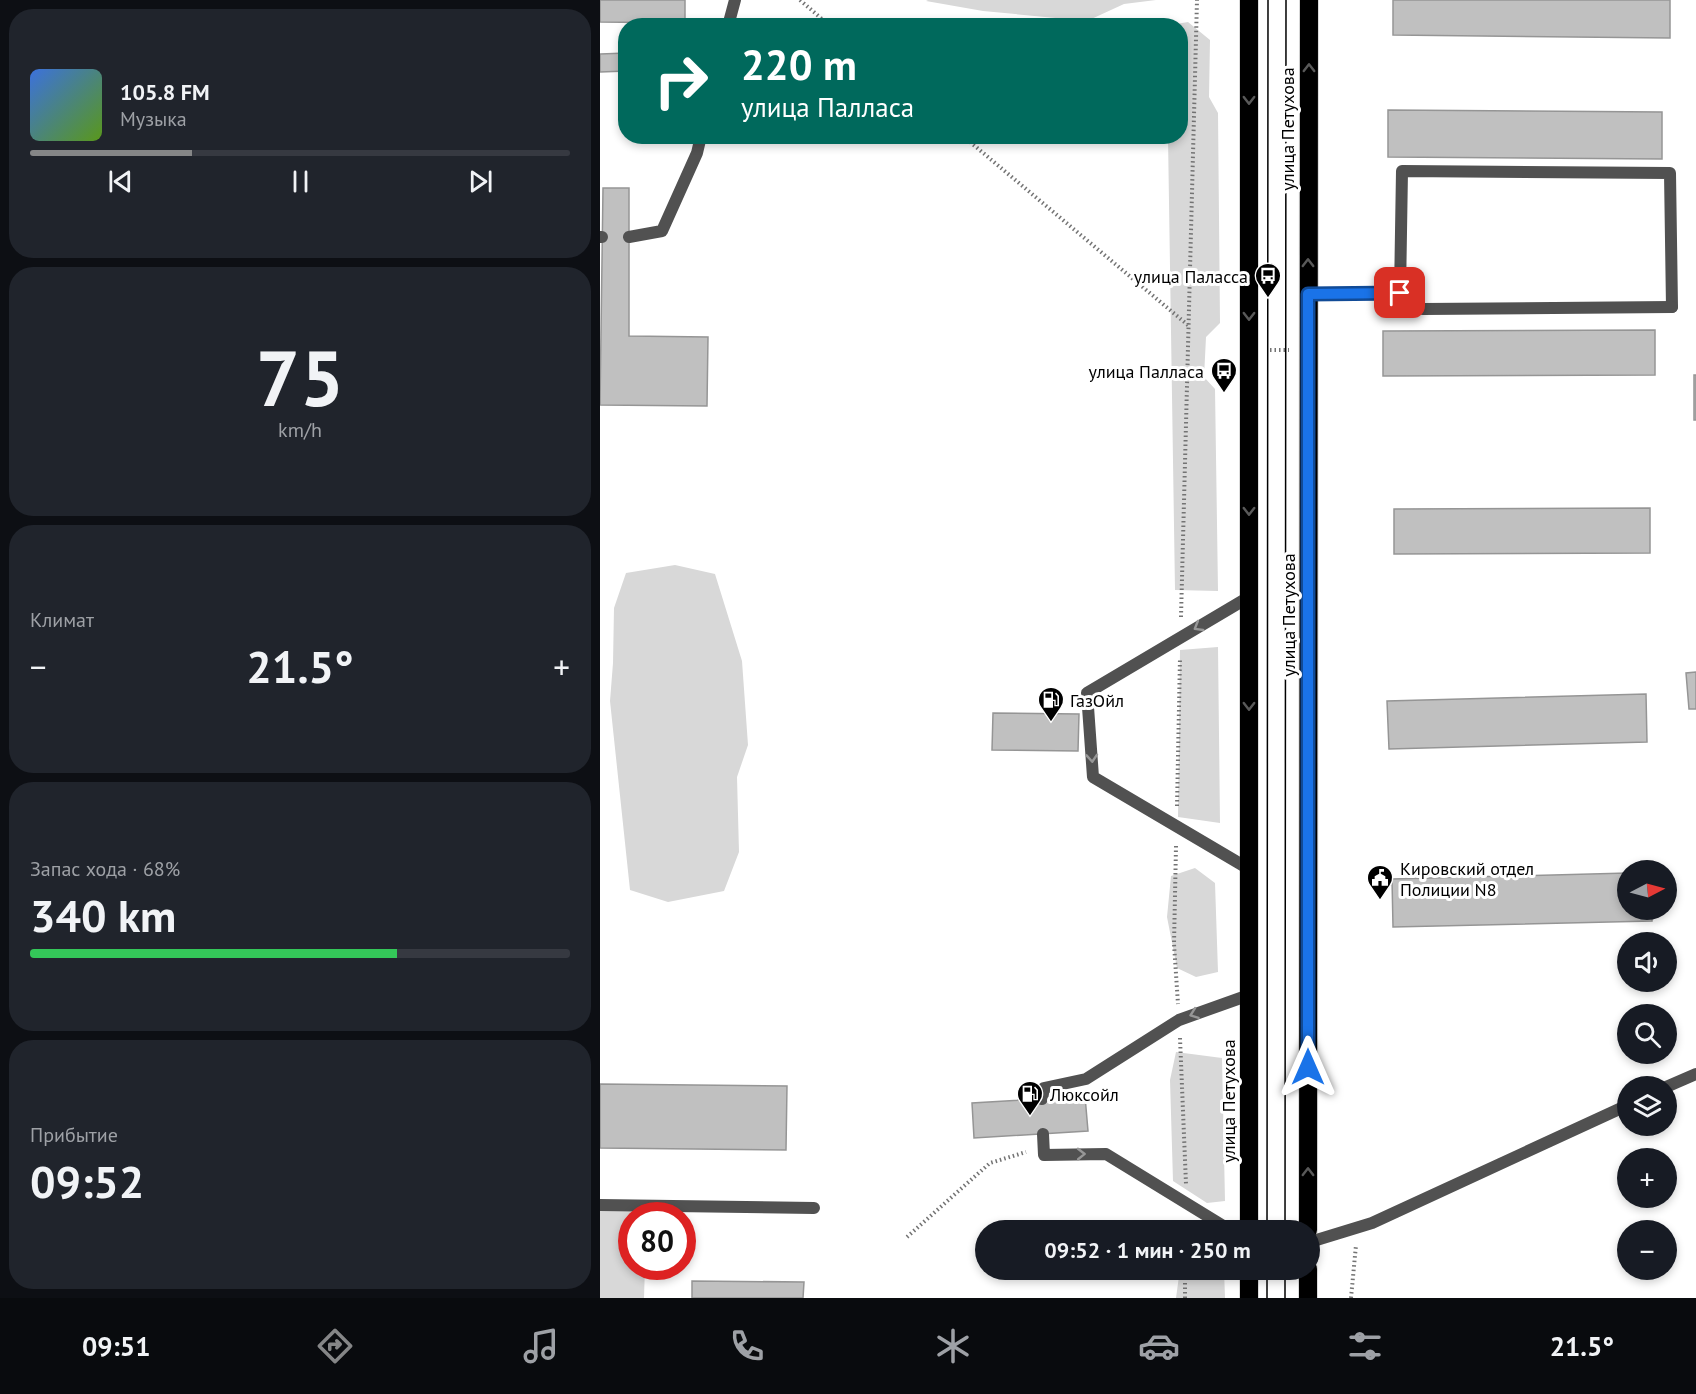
<!DOCTYPE html>
<html lang="ru">
<head>
<meta charset="utf-8">
<style>
  body { margin:0; font-family:"PT Sans",sans-serif; background:#20242c; color:#f1f3f6; height:100vh; display:flex; flex-direction:column; font-size:22px; white-space:nowrap }
  * { box-sizing:border-box; margin:0 }
  p { font-size:20px; color:#9ea1a6 }
  .icon { flex:none; width:33px; height:33px; fill:none; stroke:currentColor; stroke-width:2; stroke-linecap:round; stroke-linejoin:round }
  .map { position:relative; flex:1; overflow:hidden }
  .side { display:flex; flex-direction:column; gap:9px; padding:9px; background:#0d0f14; width:600px }
  .side>* { flex:none }
  .guide { position:absolute; left:18px; top:18px; width:570px; height:126px; border-radius:24px; box-shadow:0 3px 9px #0003; background:#00695c; color:#fff; overflow:hidden }
  .needle { width:39px; rotate:84deg }
  .buttons { position:absolute; left:1017px; top:860px; display:grid; gap:12px }
  .buttons a { display:grid; place-items:center; width:60px; height:60px; border-radius:50%; background:#171b24; box-shadow:0 3px 9px #0003; font-size:30px }
  .speed { position:absolute; left:18px; top:1202px; display:flex; gap:12px; font-size:30px; font-weight:700; text-align:center }
  .speed>* { display:grid; place-content:center; width:78px; height:78px; border-radius:50%; background:#171b24; box-shadow:0 3px 9px #0003; line-height:1 }
  .speed .limit { border:9px solid #d22; background:#fff; color:#111 }
  .pin { position:absolute; display:grid; place-items:center; width:51px; height:51px; color:#fff; margin:-26px; border-radius:12px; box-shadow:0 3px 9px #0006 }
  .me { position:absolute; width:66px; margin:-33px; rotate:0deg; stroke-linejoin:round; filter:drop-shadow(0 0 4px #0008) }
  .turn { display:flex; align-items:center; gap:21px; height:126px; padding:0 24px; font-size:27px }
  .turn .icon { width:78px; height:78px; stroke-width:2.5 }
  .turn b { display:block; font-size:42px; line-height:51px }
  .big { font-size:45px; font-weight:700; line-height:1.1 }
  .side .tile { flex:1; display:flex; flex-direction:column; justify-content:center; gap:9px; min-width:0; padding:0 21px; border-radius:24px; background:#20242c }
  .side .dial { align-items:center; gap:0 }
  .dial b { font-size:78px; line-height:1 }
  .song { display:flex; align-items:center; gap:18px }
  .cover { width:72px; height:72px; border-radius:9px; background:linear-gradient(135deg,hsl(220 70% 55%),hsl(90 70% 35%)) }
  .played { height:6px; border-radius:3px; background:linear-gradient(90deg,#858687 30%,#363941 30%) }
  .keys { display:flex; justify-content:space-around; direction:ltr }
  .heat { display:flex; justify-content:space-between; align-items:center; font-size:33px; direction:ltr }
  .charge { height:9px; border-radius:4px; background:linear-gradient(90deg,#34c759 68%,#363941 0) }
  .trip { position:absolute; left:375px; top:1220px; width:345px; height:60px; border-radius:30px; background:#171b24; box-shadow:0 3px 9px #0003; font-weight:700; line-height:60px; text-align:center }
  .dock { display:flex; height:96px; justify-content:space-around; align-items:center; background:#090b0e; color:#9ea1a6 }
  .dock .icon { width:42px; height:42px }
  .dock .selected { color:#858687 }
  .dock b { font-size:27px; color:#f1f3f6 }
  main { display:flex; flex:1; min-height:0 }
  .map>svg:first-child { display:block }
  .green { fill:#d8d8d8 }
  .building { fill:#c0c0c0; stroke:#959595; stroke-width:1.5 }
  .lines { fill:none; stroke-linecap:round; stroke-linejoin:round }
  .highway-casing { stroke:#dbdbdb; stroke-width:20 }
  .path { stroke:#737373; stroke-width:4; stroke-dasharray:1.5 3; stroke-linecap:butt }
  .lane { stroke:#515151; stroke-width:12 }
  .street { stroke:#515151; stroke-width:12 }
  .highway { stroke:#000; stroke-width:18 }
  .tram { stroke:#000; stroke-width:1.5 }
  .oneway { stroke:#595959 }
  .oneway2 { stroke:#979797 }
  .route-casing { stroke:#114b97; stroke-width:15 }
  .route { stroke:#1a73e8; stroke-width:10 }
  .labels { text-anchor:middle; dominant-baseline:central; stroke-width:6; stroke-linejoin:round; paint-order:stroke }
  .street-label { font-size:18px; fill:#000; stroke:#fff }
  .poi-label { font-size:18px; fill:#000; stroke:#fff; text-anchor:start }
</style>
</head>
<body>
<main>
<section class="side">
<div class="tile">
<div class="song"><i class="cover"></i><div><b>105.8 FM</b><p>Музыка</p></div></div>
<div class="played"></div>
<div class="keys"><svg class="icon" aria-label="previous" viewBox="0 0 24 24"><path d="M18 5L8 12l10 7zM5 5v14"/></svg><svg class="icon" aria-label="pause" viewBox="0 0 24 24"><path d="M8 5v14M16 5v14"/></svg><svg class="icon" aria-label="next" viewBox="0 0 24 24"><path d="M6 5l10 7-10 7zM19 5v14"/></svg></div>
</div>
<div class="tile dial"><b>75</b><p>km/h</p></div>
<div class="tile"><p>Климат</p>
<div class="heat"><a>−</a><b class="big">21.5°</b><a>+</a></div>
</div>
<div class="tile"><p>Запас хода · 68%</p><b class="big">340 km</b><div class="charge"></div></div>
<div class="tile"><p>Прибытие</p><b class="big">09:52</b></div>
</section>
<div class="map">
<svg width="1096" height="1298" viewBox="0 0 1096 1298">
  <rect width="100%" height="100%" fill="#fff"/>
  <path class="green" d="M 328,0 L 556,0 L 524,4 L 487,21 L 383,11 L 326,1 Z
    M 588,22 L 610,40 L 609,97 L 618,113 L 620,323 L 606,337 L 604,377 L 615,389 L 618,591 L 575,590 L 568,137 L 580,136 L 580,26 L 570,25 Z
    M 75,565 L 115,574 L 142,661 L 148,745 L 137,777 L 139,852 L 124,891 L 68,902 L 30,890 L 10,701 L 13,663 L 14,608 L 26,573 Z
    M 618,647 L 620,823 L 578,817 L 580,650 Z
    M 595,868 L 615,883 L 618,972 L 596,977 L 577,968 L 567,917 L 571,876 Z
    M 576,1052 L 622,1058 L 625,1201 L 607,1203 L 573,1181 L 570,1080 Z
    M 0,1205 L 47,1205 L 46,1215 L 32,1215 L 32,1266 L 45,1266 L 44,1298 L 0,1298 Z
    M 580,1269 L 624,1269 L 625,1298 L 576,1298 Z"/>
  <path class="building" d="M 0,0 L 85,0 L 85,23 L 0,22 Z
    M 793,0 L 1070,0 L 1070,38 L 793,35 Z
    M 26,53 L 26,71 L 0,72 L 0,54 Z
    M 788,110 L 1062,112 L 1062,159 L 788,157 Z
    M 3,188 L 29,188 L 29,336 L 108,337 L 107,406 L 0,405 Z
    M 1055,330 L 1055,375 L 783,376 L 783,331 Z
    M 1094,375 L 1096,375 L 1096,420 L 1094,420 Z
    M 1050,508 L 1050,553 L 794,554 L 794,509 Z
    M 1096,672 L 1096,709 L 1089,709 L 1086,673 Z
    M 1046,694 L 1047,742 L 789,749 L 787,701 Z
    M 393,713 L 479,714 L 478,751 L 392,750 Z
    M 1028,873 L 1028,909 L 1052,909 L 1052,921 L 793,927 L 792,879 Z
    M 0,1084 L 187,1086 L 186,1150 L 0,1148 Z
    M 485,1096 L 488,1131 L 374,1138 L 372,1103 Z
    M 92,1281 L 204,1282 L 203,1298 L 92,1298 Z"/>
  <g class="lines">
    <defs>
      <path id="highway" d="M 649,0 L 649,1230
        M 708,1230 L 709,0
        M 649,1298 L 649,1269
        M 708,1298 L 708,1269"/>
    </defs>
    <use href="#highway" class="highway-casing"/>
    <path class="path" d="M 200,0 L 230,26
      M 363,136 L 589,326
      M 670,350 L 689,350
      M 581,617 L 597,0
      M 577,806 L 580,658
      M 576,846 L 574,944 L 578,1004
      M 580,1038 L 586,1184
      M 307,1237 L 390,1163 L 426,1152
      M 585,1298 L 585,1269
      M 751,1298 L 756,1245"/>
    <path class="lane" d="M 128,26 L 135,0
      M 0,237 L 2,237
      M 29,237 L 62,231 L 97,153 L 101,136
      M 800,293 L 802,171 L 1070,173 L 1072,307
      M 649,597 L 487,693 L 493,777 L 649,869
      M 1066,1087 L 1096,1074
      M 442,1099 L 444,1088 L 486,1079 L 579,1020 L 649,995
      M 443,1134 L 444,1155 L 506,1154 L 630,1230
      M 0,1205 L 214,1208
      M 710,1242 L 772,1223 L 1028,1105"/>
    <path class="street" d="M 708,294 L 800,293 L 823,309 L 1072,307"/>
    <use href="#highway" class="highway"/>
    <path class="tram" d="M 667,1230 L 668,0
      M 685,1230 L 686,0
      M 667,1269 L 667,1298
      M 685,1269 L 685,1298"/>
  </g>
  <defs><path id="oneway-chevron" d="M-2-3.5L2.5 0L-2 3.5" fill="none" stroke-width="1.6" stroke-linecap="round" stroke-linejoin="round" transform="scale(1.5)"/></defs>
  <g class="oneway">
    <use href="#oneway-chevron" transform="translate(709 68) rotate(-90)"/>
    <use href="#oneway-chevron" transform="translate(649 100) rotate(90)"/>
    <use href="#oneway-chevron" transform="translate(708 263) rotate(-90)"/>
    <use href="#oneway-chevron" transform="translate(649 316) rotate(90)"/>
    <use href="#oneway-chevron" transform="translate(649 511) rotate(90)"/>
    <use href="#oneway-chevron" transform="translate(649 706) rotate(90)"/>
    <use href="#oneway-chevron" transform="translate(708 1172) rotate(-90)"/>
  </g>
  <g class="oneway2">
    <use href="#oneway-chevron" transform="translate(598 627) rotate(149)"/>
    <use href="#oneway-chevron" transform="translate(492 758) rotate(86)"/>
    <use href="#oneway-chevron" transform="translate(594 1014) rotate(160)"/>
    <use href="#oneway-chevron" transform="translate(481 1154) rotate(-1)"/>
  </g>
  <g class="lines">
    <defs>
      <path id="route" d="M 708,1067 L 708,294 L 800,293"/>
    </defs>
    <use href="#route" class="route-casing"/>
    <use href="#route" class="route"/>
  </g>
  <defs>
    <symbol id="bus-pin" viewBox="-11 -11 22 30"><path d="M0 17L-7.5 6A9.5 9.5 0 1 1 7.5 6Z" fill="#000" stroke="#fff"/><path d="M-5-6H5V4H4V6H2V4H-2V6H-4V4H-5ZM-3.5-4V0h7V-4ZM-3.5 1.2v1.5H-2V1.2ZM2 1.2v1.5H3.5V1.2Z" fill="#fff"/></symbol>
    <symbol id="fuel-pin" viewBox="-11 -11 22 30"><path d="M0 17L-7.5 6A9.5 9.5 0 1 1 7.5 6Z" fill="#000" stroke="#fff"/><path d="M-5.5-6h7V0h2V4h1.3V-2.5L3-4.5l.8-.8L6-3V5H2.5V1h-1V6h-7ZM-4.2-4.7v3.2H.2V-4.7Z" fill="#fff"/></symbol>
    <symbol id="civic-pin" viewBox="-11 -11 22 30"><path d="M0 17L-7.5 6A9.5 9.5 0 1 1 7.5 6Z" fill="#000" stroke="#fff"/><path d="M-.6-6.5H3V-4.5H.6V-3L4-1V1h2V6H-6V1h2V-1L-.6-3ZM-1.2 2.5V6h2.4V2.5Z" fill="#fff"/></symbol>
  </defs>
  <g fill-rule="evenodd">
    <use href="#bus-pin" x="653" y="261" width="30" height="40"/>
    <use href="#bus-pin" x="609" y="356" width="30" height="40"/>
    <use href="#fuel-pin" x="436" y="685" width="30" height="40"/>
    <use href="#civic-pin" x="765" y="863" width="30" height="40"/>
    <use href="#fuel-pin" x="415" y="1079" width="30" height="40"/>
  </g>
  <g class="labels">
    <g class="street-label">
      <text transform="translate(687 129) rotate(-90)">улица Петухова</text>
      <text transform="translate(688 615) rotate(-90)">улица Петухова</text>
      <text transform="translate(628 1101) rotate(-90)">улица Петухова</text>
    </g>
    <g class="poi-label">
      <text x="648" y="276" text-anchor="end">улица Паласса</text>
      <text x="604" y="371" text-anchor="end">улица Палласа</text>
      <text x="470" y="700">ГазОйл</text>
      <text x="800" y="868">Кировский отдел<tspan x="800" dy="21">Полиции N8</tspan></text>
      <text x="450" y="1094">Люксойл</text>
    </g>
  </g>
</svg>
<div class="buttons">
<a><svg class="needle" viewBox="-14 -14 28 28"><path d="M0-13l5 13h-10z" fill="#e53935"/><path d="M0 13l5-13h-10z" fill="#9ea1a6"/></svg></a>
<a><svg class="icon" aria-label="sound" viewBox="0 0 24 24"><path d="M4 9h4l5-4v14l-5-4H4zM17 9q2 3 0 6"/></svg></a>
<a><svg class="icon" aria-label="search" viewBox="0 0 24 24"><circle cx="10" cy="10" r="6"/><path d="M15 15l6 6"/></svg></a>
<a><svg class="icon" aria-label="layers" viewBox="0 0 24 24"><path d="M12 4l9 5-9 5-9-5zM3 14l9 5 9-5"/></svg></a>
<a>+</a>
<a>−</a>
</div>
<div class="speed"><div class="limit">80</div></div>
<div class="pin" style="left:800px;top:293px;background:#d93025"><svg class="icon" aria-label="arrive" viewBox="0 0 24 24"><path d="M6 21V4h12l-3 4 3 4H6"/></svg></div>
<svg class="me" style="left:708px;top:1067px" viewBox="-20 -20 40 40"><path d="M0-17L14 15 0 8-14 15z" fill="#1a73e8" stroke="#fff" stroke-width="4"/></svg>
<div class="trip">09:52 · 1 мин · 250 m</div>
<div class="guide">
<div class="turn"><svg class="icon" aria-label="right" viewBox="0 0 24 24"><path d="M7 20v-9h11M14 6l5 5-5 5"/></svg><div><b>220 m</b>улица Палласа</div></div>
</div>
</div>
</main>
<nav class="dock">
<b>09:51</b>
<svg class="icon selected" aria-label="directions" viewBox="0 0 24 24"><path d="M12 3l9 9-9 9-9-9zM9 14v-3h6M13 9l2 2-2 2"/></svg>
<svg class="icon" aria-label="music" viewBox="0 0 24 24"><path d="M9 18V5l10-2v13"/><circle cx="6" cy="18" r="3"/><circle cx="16" cy="16" r="3"/></svg>
<svg class="icon" aria-label="phone" viewBox="0 0 24 24"><path d="M5 4h4l2 5-3 2q2 4 5 5l2-3 5 2v4C11 20 4 13 5 4z"/></svg>
<svg class="icon" aria-label="climate" viewBox="0 0 24 24"><path d="M12 3v18M4 7l16 10M4 17L20 7"/></svg>
<svg class="icon" aria-label="car" viewBox="0 0 24 24"><path d="M5 17H2v-5l4-1 3-4h7l3 4 3 1v5h-3M9 17h6M6 11h13"/><circle cx="7" cy="17" r="2"/><circle cx="17" cy="17" r="2"/></svg>
<svg class="icon" aria-label="filters" viewBox="0 0 24 24"><path d="M4 7h16M4 17h16"/><circle cx="9" cy="7" r="2"/><circle cx="15" cy="17" r="2"/></svg>
<b>21.5°</b>
</nav>
</body>
</html>
